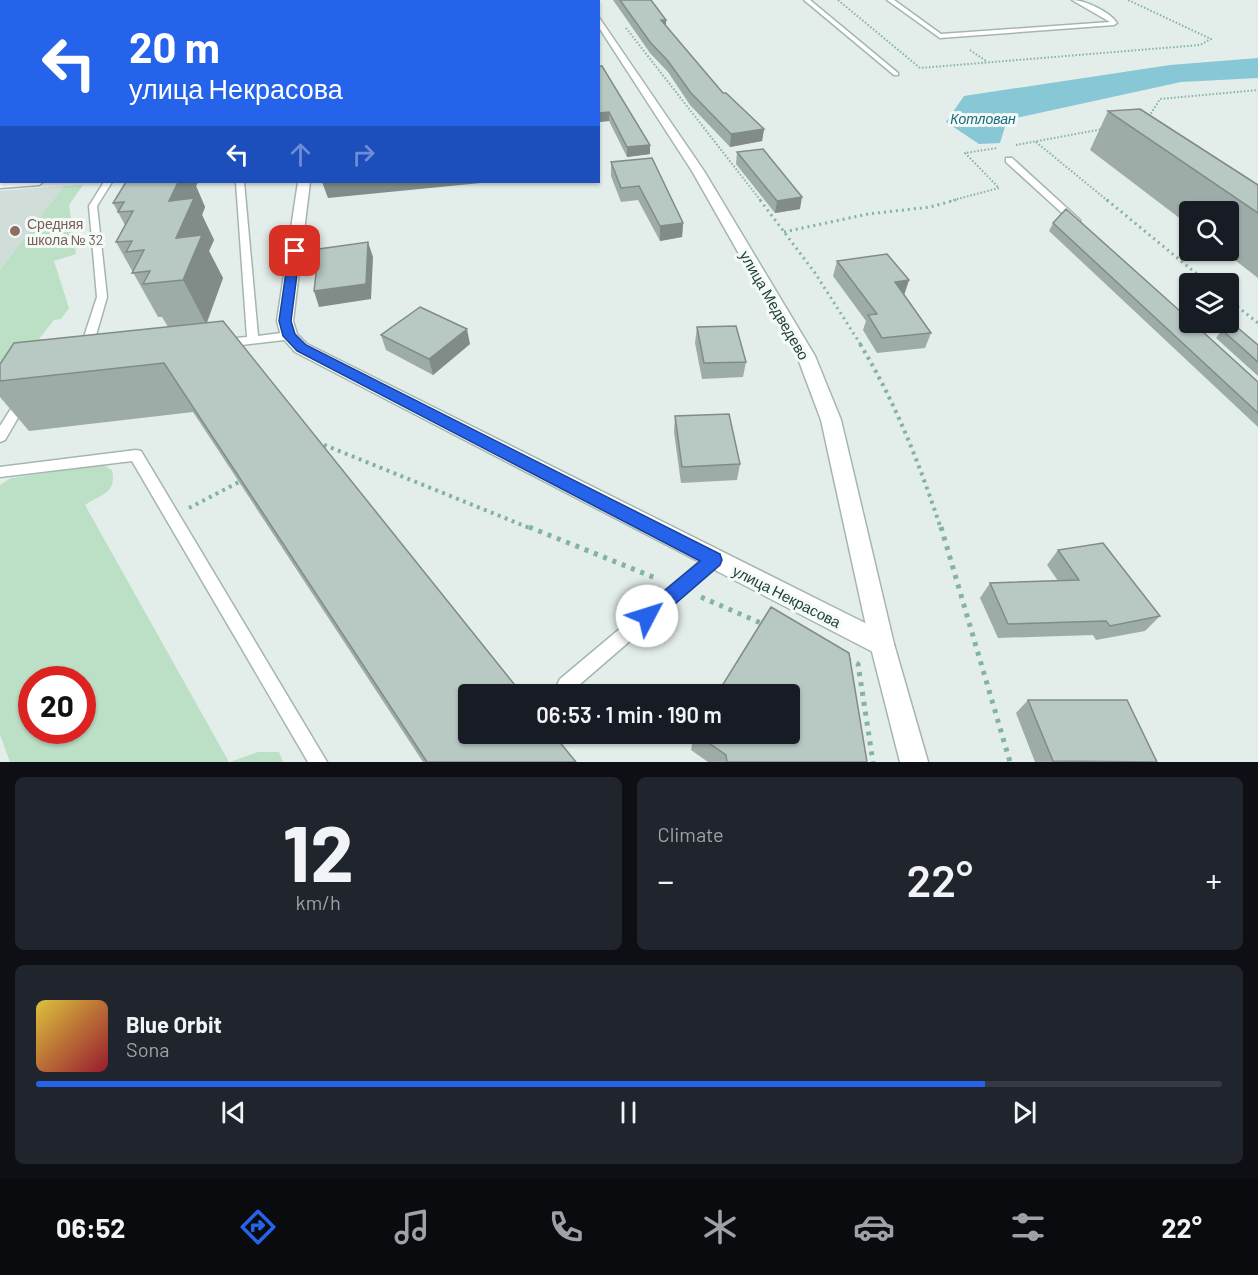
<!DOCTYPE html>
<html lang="en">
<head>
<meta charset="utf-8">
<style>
  body { margin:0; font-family:Barlow,sans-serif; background:#20242c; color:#f1f3f6; height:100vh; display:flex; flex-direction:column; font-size:22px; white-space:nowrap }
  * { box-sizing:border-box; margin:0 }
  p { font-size:20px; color:#9ea1a6 }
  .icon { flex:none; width:33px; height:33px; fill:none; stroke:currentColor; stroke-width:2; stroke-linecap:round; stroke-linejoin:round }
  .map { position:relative; height:762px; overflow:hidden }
  .sheet { display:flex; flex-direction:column; gap:15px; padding:15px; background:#0d0f14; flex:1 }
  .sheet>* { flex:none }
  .hud { position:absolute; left:0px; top:0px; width:600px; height:183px; box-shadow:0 2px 4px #0004; background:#2563eb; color:#fff; overflow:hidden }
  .tools { position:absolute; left:1179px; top:201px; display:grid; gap:12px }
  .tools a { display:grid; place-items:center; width:60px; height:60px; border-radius:6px; background:#171b24; box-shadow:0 2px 4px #0004; font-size:30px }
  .speed { position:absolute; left:18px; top:666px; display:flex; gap:12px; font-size:30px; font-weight:700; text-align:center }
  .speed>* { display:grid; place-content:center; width:78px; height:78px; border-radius:50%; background:#171b24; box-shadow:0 2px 4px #0004; line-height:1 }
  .speed .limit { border:9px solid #d22; background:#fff; color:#111 }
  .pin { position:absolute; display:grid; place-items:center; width:51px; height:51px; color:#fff; margin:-26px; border-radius:12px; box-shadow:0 3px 9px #0006 }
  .me { position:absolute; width:66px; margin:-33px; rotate:50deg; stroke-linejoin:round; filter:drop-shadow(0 0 4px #0008) }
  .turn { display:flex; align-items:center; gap:21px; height:126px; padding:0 30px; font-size:27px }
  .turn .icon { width:78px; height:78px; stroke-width:2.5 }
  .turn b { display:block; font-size:42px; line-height:51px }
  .lanes { display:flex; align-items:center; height:57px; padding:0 30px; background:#0003; justify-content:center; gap:30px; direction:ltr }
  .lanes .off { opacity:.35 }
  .big { font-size:45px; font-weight:600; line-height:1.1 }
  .sheet .tile { flex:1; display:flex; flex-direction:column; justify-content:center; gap:9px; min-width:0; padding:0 21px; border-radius:9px; background:#20242c }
  .sheet .dial { align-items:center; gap:0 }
  .dial b { font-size:78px; line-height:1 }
  .song { display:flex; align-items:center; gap:18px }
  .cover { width:72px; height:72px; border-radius:9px; background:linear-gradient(135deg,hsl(50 70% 55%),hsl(350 70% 35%)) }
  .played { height:6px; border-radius:3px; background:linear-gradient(90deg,#2563eb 80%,#363941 80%) }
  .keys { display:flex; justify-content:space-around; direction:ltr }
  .heat { display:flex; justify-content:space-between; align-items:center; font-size:33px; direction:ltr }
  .sheet .tiles { flex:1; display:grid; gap:15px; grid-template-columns:1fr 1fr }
  .tile:last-child { grid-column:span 2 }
  .trip { position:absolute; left:458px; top:684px; width:342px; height:60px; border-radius:6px; background:#171b24; box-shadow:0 2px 4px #0004; font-weight:600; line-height:60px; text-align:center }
  .menu { display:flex; height:96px; justify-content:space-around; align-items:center; background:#090b0e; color:#9ea1a6 }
  .menu .icon { width:42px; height:42px }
  .menu .active { color:#2563eb }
  .menu b { font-size:27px; color:#f1f3f6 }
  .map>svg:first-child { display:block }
  .built { fill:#d1ddd8 }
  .green { fill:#bbe0c6; fill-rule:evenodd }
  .water { fill:#88c7d5 }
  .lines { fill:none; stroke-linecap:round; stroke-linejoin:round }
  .service-casing { stroke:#a5b6b1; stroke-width:3 }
  .minor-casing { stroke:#a5b6b1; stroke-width:3 }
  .tertiary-casing { stroke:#a5b6b1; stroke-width:3 }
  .path-far3 { stroke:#82b3a5; stroke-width:2; stroke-dasharray:1.5 2; stroke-linecap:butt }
  .path-far2 { stroke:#82b3a5; stroke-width:3; stroke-dasharray:2 4; stroke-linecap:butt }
  .path-far1 { stroke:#82b3a5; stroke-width:4; stroke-dasharray:3 4.5; stroke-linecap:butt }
  .path { stroke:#82b3a5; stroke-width:5; stroke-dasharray:4 6; stroke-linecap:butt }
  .service { fill:#fff; fill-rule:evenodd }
  .minor { fill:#fff; fill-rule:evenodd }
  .tertiary { fill:#fff; fill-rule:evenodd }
  .wall { fill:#9eaca7 }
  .shaded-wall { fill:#818c88 }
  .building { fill:#b8c8c2; stroke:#818c88; stroke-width:1.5 }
  .route { fill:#2563eb; stroke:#184099; stroke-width:1.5 }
  .education-dot { fill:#8d6e63; stroke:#f4faf7; stroke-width:2 }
  .labels { text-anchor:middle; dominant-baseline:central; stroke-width:6; stroke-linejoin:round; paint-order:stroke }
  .far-water-label { font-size:14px; font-style:italic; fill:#186b7f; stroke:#f4faf7 }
  .far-education-label { font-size:14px; fill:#785e54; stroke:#f4faf7; text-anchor:start }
  .street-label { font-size:15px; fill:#214039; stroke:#f4faf7 }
</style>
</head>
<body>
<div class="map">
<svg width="1258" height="762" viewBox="0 0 1258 762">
  <rect width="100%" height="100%" fill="#e3ede9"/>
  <path class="built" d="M 64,186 L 0,270 L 0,191 Z"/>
  <path class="green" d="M 83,185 L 69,205 L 76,254 L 54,261 L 69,308 L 61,319 L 54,320 L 39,339 L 47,340 L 0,373 L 0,270 L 64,186 Z
    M 103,465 L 112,470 C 117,494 101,494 85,505 L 229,762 L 10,762 L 0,735 L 0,485 L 11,478 ZM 32,680 L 82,680 L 82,730 L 32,730 Z
    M 258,752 L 279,752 L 283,762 L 230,762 Z"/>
  <path class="water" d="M 1258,58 L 1258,78 L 1181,82 L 1007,120 L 1000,143 L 979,144 L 946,122 L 964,96 L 1170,65 Z"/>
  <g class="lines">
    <defs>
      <path id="service" d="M 321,0 L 344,0 L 315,2 Z
        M 804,0 L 810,0 L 898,73 L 898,75 L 894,75 Z
        M 887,0 L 894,0 L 941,34 L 1110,22 L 1072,0 C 1085,0 1110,12 1117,23 L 1114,25 L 940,38 Z
        M 0,18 L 2,18 L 2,22 L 0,22 Z
        M 2,31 L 2,36 L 0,37 L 0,32 Z
        M 0,72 L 2,72 L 2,76 L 0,76 Z
        M 0,100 L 2,100 L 2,104 L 0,104 Z
        M 0,139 L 2,139 L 2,143 L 0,143 Z
        M 1006,158 L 1012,158 L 1080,220 L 1080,224 L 1074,224 L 1006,162 Z
        M 0,182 L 43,182 L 39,185 L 0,188 Z
        M 104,182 L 112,182 L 97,206 L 107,297 L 92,349 L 86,353 L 80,349 L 97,297 L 89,206 Z
        M 236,182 L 244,182 L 258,336 L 289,332 L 293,333 L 295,336 L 293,339 L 225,347 L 219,343 L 225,339 L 247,337 Z
        M 23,395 L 29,399 L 5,440 L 0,442 L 0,426 L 19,396 Z
        M 136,450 L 141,451 L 327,762 L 308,762 L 132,461 L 0,477 L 0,467 Z
        M 714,552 L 719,554 L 722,559 L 719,564 L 572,691 L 566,694 L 560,691 L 557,685 L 560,679 L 709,554 Z"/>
      <path id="minor" d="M 343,0 L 351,0 L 351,2 L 343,2 Z
        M 298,182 L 310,182 L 293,321 L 297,334 L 307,344 L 891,636 L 894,644 L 891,652 L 882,656 L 873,652 L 295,352 L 281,336 L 277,321 Z"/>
      <path id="tertiary" d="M 583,0 L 591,0 L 592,2 L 584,2 Z
        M 598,16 L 704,171 L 815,356 L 841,420 L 894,644 L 928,762 L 900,762 L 870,644 L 821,420 L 797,356 L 692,171 L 598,26 Z"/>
    </defs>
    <use href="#service" class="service-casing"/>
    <use href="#minor" class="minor-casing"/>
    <use href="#tertiary" class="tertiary-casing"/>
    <path class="path-far3" d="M 838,0 L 920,68 L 1200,45 L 1211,39 L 1128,0
      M 626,28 L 761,201
      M 970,50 L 986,61
      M 1145,117 L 1150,115 L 1160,99 L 1258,90
      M 1036,142 L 1108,201
      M 1016,145 L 1103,129
      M 950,201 L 999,188 L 965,153 L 997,148"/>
    <path class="path-far2" d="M 760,200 L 815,273 L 861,345
      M 1107,200 L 1209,284
      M 784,232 L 868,214 L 930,207 L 956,200
      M 1228,299 L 1258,323"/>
    <path class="path-far1" d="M 860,344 C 895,401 920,465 941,529
      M 317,442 L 532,529
      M 189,508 L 239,482"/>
    <path class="path" d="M 529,527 L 658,579
      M 941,527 L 1010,762
      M 701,597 L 763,624
      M 847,660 L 858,664 L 873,762"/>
    <use href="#service" class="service"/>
    <use href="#minor" class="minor"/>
    <use href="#tertiary" class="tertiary"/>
  </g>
  <path class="wall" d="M 613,0 L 651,0 L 666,27 L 723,93 L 764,129 L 762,141 L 730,147 L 690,105 L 668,72 L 650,53 Z
    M 598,66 L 650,154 L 627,157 L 609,121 L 599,122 L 598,120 Z
    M 1108,111 L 1258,185 L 1258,278 L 1222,250 L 1228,250 L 1228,212 L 1190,212 L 1190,226 L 1090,150 Z
    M 737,152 L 800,209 L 775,213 L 736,164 Z
    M 611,162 L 683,223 L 682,237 L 660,241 L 638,200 L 621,202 L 611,176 Z
    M 126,182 L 198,182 L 196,186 L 205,207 L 202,215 L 214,240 L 209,251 L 223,278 L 207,323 L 576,762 L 423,762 L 193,412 L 29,431 L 0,397 L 0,364 L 168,327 L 162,317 L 158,317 L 116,242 L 125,225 L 113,203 Z
    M 1053,223 L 1258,382 L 1258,427 L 1049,231 Z
    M 837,261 L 909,280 L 904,295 L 931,333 L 925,348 L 877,353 L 863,330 L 866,321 L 833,276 Z
    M 697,327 L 746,362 L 743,377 L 702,379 L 695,343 Z
    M 1222,330 L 1258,345 L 1258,376 L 1216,338 Z
    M 381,335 L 470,344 L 433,375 L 386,350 Z
    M 675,416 L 740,464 L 737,480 L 681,483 L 674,432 Z
    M 1058,550 L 1160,616 L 1145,631 L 1096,640 L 1093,635 L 998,638 L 980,598 L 990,583 L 1058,581 L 1047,565 Z
    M 1028,700 L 1157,762 L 1035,762 L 1016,713 Z
    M 694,734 L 789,734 L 867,762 L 708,762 L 691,750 Z"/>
  <path class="shaded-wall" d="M 270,0 L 293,0 L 293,2 L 271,2 Z
    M 661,20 L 666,20 L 666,30 Z
    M 609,112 L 609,121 L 599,122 L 599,113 Z
    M 764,129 L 762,141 L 730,147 L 731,134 Z
    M 650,145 L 650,154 L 627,157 L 627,147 Z
    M 172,182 L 198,182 L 196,186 L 205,207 L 202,215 L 214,240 L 209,251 L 223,278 L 206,324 L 183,280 L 169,201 Z
    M 322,182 L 491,182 L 328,198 Z
    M 802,197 L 800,209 L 775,213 L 777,201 Z
    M 683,223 L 682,237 L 660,241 L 660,226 Z
    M 368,242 L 373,257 L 371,299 L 319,307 L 314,291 Z
    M 909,280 L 904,295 L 895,282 Z
    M 467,329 L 470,344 L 433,375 L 429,359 Z"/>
  <path class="building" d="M 219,0 L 273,0 L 272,2 L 218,2 Z
    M 620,0 L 651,0 L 666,20 L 661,20 L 723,93 L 726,93 L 764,129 L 731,134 L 691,93 L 668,61 L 650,42 Z
    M 598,66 L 602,66 L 650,145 L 627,147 L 609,112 L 599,113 Z
    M 1140,109 L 1258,185 L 1258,213 L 1108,111 Z
    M 763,149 L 802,197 L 777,201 L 737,152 Z
    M 652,158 L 683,223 L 660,226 L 639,186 L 621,188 L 611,162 Z
    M 126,182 L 178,182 L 169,201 L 194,198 L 176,238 L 202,235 L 183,280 L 143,284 L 150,271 L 132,273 L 144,250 L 126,252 L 132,241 L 116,242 L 133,211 L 118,212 L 124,202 L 113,203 Z
    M 1066,209 L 1190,320 L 1190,322 L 1192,322 L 1258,382 L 1258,413 L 1053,223 Z
    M 368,242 L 366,284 L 314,291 L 319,249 Z
    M 887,254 L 909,280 L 895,282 L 931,333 L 882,338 L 868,315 L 877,314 L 837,261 Z
    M 420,307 L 467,329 L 429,359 L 381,335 Z
    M 223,321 L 522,694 L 468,694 L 468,734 L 553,734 L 576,762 L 427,762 L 164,363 L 0,381 L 0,364 L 14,343 Z
    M 736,326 L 746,362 L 704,363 L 697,327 Z
    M 1238,328 L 1258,345 L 1258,362 L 1222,330 Z
    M 729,414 L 740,464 L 682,467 L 675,416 Z
    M 1103,543 L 1160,616 L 1110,626 L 1106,621 L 1008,624 L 990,583 L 1079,580 L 1058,550 Z
    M 771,607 L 849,653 L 867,762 L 727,762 L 726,755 L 696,734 L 789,734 L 789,694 L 717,694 Z
    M 1028,700 L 1127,700 L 1157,762 L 1053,761 Z"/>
  <path class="route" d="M 295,248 L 300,251 L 291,321 L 295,334 L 306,345 L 720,554 L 722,560 L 720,565 L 654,622 L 647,624 L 641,622 L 638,616 L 641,610 L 700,561 L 297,351 L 283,336 L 279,321 L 289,251 Z"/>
  <circle class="education-dot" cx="15" cy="231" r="6"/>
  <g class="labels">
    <g class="far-water-label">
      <text x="983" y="118">Котлован</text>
    </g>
    <g class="far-education-label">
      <text x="27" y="223">Средняя<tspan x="27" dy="16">школа № 32</tspan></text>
    </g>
    <g class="street-label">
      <text transform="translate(775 305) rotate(60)">улица Медведево</text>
      <text transform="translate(787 596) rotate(27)">улица Некрасова</text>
    </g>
  </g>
</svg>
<div class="tools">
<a><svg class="icon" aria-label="search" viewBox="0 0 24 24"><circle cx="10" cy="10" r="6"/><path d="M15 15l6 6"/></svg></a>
<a><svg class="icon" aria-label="layers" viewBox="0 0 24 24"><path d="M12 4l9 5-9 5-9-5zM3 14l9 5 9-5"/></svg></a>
</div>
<div class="speed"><div class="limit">20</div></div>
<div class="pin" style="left:295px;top:251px;background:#d93025"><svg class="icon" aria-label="arrive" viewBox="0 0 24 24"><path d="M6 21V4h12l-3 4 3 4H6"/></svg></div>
<svg class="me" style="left:647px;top:616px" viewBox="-20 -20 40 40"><circle r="19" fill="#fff"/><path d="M0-13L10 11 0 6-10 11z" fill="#2563eb"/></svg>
<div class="trip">06:53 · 1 min · 190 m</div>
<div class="hud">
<div class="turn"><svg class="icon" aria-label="left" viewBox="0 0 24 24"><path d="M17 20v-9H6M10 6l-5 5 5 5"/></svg><div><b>20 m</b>улица Некрасова</div></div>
<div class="lanes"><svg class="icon" aria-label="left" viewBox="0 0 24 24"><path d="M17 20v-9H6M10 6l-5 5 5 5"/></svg><svg class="icon off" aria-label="ahead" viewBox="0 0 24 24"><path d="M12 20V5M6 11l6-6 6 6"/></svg><svg class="icon off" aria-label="right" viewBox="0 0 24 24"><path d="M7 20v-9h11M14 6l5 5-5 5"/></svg></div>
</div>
</div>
<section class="sheet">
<div class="tiles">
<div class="tile dial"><b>12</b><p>km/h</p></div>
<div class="tile"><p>Climate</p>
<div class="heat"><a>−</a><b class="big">22°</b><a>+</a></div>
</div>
<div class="tile">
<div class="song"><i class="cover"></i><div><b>Blue Orbit</b><p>Sona</p></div></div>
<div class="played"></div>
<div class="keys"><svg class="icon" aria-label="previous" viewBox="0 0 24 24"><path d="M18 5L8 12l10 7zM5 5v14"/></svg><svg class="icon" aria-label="pause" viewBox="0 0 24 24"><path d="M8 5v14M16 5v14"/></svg><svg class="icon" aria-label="next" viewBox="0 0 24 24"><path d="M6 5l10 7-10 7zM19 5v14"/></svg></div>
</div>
</div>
</section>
<nav class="menu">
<b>06:52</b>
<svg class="icon active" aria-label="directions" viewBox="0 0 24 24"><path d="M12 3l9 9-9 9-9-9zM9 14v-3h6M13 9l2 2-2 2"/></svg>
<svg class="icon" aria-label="music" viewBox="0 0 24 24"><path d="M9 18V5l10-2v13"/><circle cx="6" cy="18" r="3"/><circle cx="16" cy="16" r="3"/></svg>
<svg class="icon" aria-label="phone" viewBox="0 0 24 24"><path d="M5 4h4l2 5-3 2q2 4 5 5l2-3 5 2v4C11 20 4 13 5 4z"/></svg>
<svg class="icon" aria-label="climate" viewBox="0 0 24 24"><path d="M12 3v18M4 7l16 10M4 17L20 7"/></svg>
<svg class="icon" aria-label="car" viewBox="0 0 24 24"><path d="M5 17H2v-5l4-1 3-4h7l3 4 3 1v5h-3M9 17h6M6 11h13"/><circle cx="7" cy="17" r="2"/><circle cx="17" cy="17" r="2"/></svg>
<svg class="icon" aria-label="filters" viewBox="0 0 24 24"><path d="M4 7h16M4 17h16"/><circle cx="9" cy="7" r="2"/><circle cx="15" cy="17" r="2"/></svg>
<b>22°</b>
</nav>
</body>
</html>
